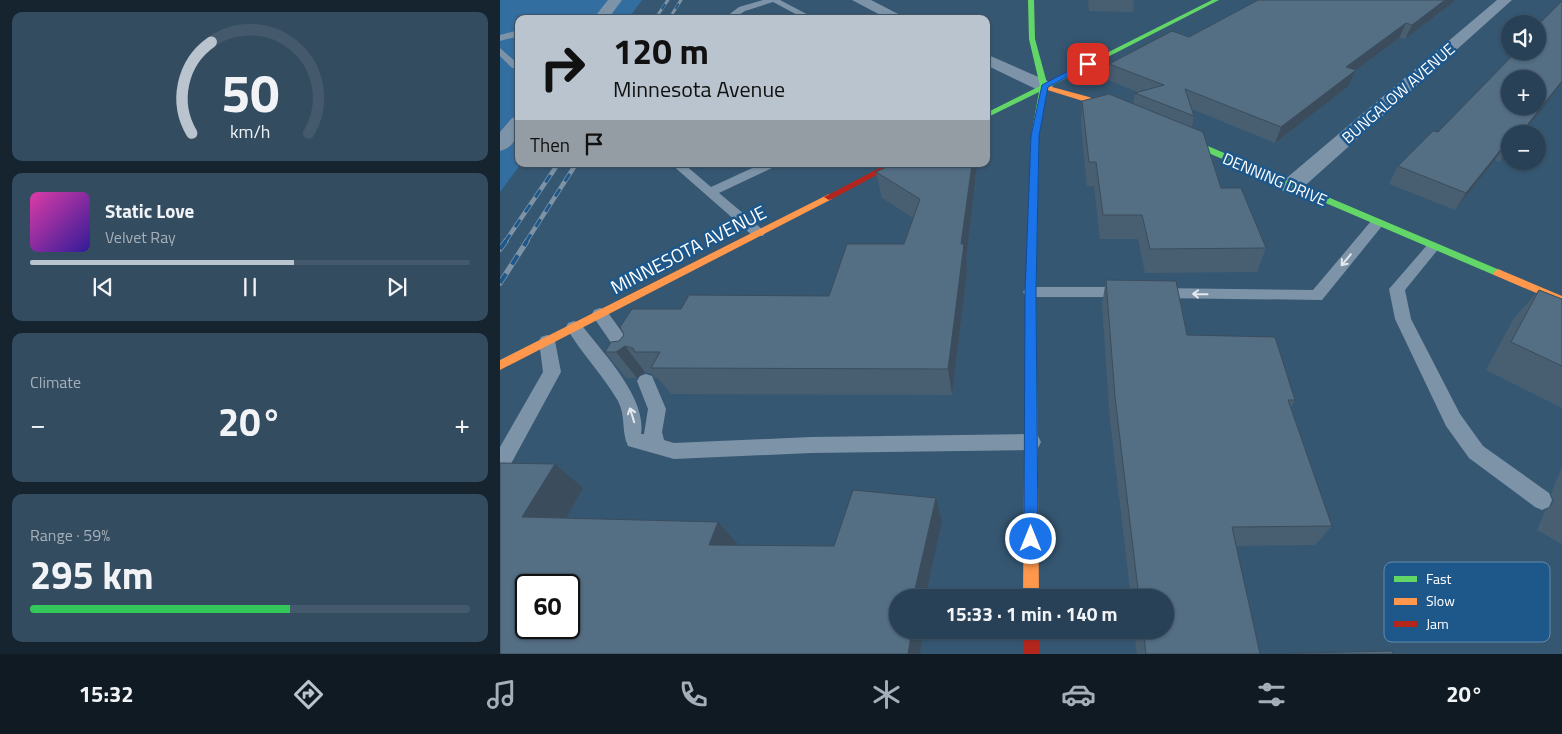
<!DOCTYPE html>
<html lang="en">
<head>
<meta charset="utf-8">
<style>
  body { margin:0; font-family:"Titillium Web",sans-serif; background:#344c60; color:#f1f3f6; height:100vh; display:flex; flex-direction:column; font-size:19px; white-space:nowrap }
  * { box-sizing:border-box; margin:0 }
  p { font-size:16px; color:#a5afb9 }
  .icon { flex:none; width:28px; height:28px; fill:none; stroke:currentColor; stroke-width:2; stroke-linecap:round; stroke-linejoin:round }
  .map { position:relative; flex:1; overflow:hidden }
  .drawer { display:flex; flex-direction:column; gap:12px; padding:12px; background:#16242f; width:500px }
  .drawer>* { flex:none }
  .top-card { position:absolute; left:15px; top:15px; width:475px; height:152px; border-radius:10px; box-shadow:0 1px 4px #0004,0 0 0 1px #445a6c; background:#b9c4ce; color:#111; overflow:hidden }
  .tools { position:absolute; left:1001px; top:15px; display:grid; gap:10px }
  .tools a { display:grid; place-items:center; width:45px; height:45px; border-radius:50%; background:#284156; box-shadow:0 1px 4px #0004,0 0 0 1px #445a6c; font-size:25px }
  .speed { position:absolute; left:15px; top:574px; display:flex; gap:10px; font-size:25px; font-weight:700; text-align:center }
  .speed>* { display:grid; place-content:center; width:65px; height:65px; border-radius:50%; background:#284156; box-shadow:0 1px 4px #0004,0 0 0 1px #445a6c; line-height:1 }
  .speed .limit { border:2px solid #111; border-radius:8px; background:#fff; color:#111 }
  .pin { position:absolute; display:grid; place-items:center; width:42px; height:42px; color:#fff; margin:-21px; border-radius:10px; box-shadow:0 2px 8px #0006 }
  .me { position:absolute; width:55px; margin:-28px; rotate:0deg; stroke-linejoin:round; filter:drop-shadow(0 0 4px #0008) }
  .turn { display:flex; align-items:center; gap:18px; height:105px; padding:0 15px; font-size:22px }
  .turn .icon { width:65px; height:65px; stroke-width:2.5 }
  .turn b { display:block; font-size:35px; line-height:42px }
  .then { display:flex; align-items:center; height:48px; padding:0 15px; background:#0003; gap:10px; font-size:19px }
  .big { font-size:38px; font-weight:700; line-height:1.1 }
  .drawer .widget { flex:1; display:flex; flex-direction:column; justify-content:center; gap:8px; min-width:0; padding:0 18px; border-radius:10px; background:#344c60 }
  .drawer .dial { align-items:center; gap:0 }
  .dial svg { height:130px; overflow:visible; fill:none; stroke:#445a6c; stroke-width:7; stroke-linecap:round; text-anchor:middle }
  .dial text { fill:#f1f3f6; stroke:none }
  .song { display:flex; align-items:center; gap:15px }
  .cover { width:60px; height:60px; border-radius:8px; background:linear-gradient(135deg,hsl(320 70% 55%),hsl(250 70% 35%)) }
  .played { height:5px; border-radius:2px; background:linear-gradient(90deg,#b9c4ce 60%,#445a6c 60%) }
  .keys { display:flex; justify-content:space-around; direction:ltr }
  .heat { display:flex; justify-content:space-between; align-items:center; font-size:28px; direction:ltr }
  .charge { height:8px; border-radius:4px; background:linear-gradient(90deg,#34c759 59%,#445a6c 0) }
  .trip { position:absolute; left:389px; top:589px; width:285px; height:50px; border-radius:25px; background:#284156; box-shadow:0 1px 4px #0004,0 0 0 1px #445a6c; font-weight:700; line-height:50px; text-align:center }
  .dock { display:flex; height:80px; justify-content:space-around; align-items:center; background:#101a22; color:#a5afb9 }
  .dock .icon { width:35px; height:35px }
  .dock .on { color:#b9c4ce }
  .dock b { font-size:22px; color:#f1f3f6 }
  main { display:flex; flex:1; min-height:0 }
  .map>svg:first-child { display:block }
  .green { fill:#336ea1 }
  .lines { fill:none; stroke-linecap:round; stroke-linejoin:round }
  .lane { fill:#7d93a7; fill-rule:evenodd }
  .street { fill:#7d93a7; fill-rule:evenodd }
  .fast { fill:#63d668; fill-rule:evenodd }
  .slow { fill:#ff974d; fill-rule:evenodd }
  .jam { fill:#b3261e; fill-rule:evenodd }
  .rail-far2-casing { stroke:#7e93a5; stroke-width:3 }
  .rail-far1-casing { stroke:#7e93a5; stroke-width:4.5 }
  .rail-casing { stroke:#7e93a5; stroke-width:5.5 }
  .rail-far2 { stroke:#1e588b; stroke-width:2; stroke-dasharray:6; stroke-linecap:butt }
  .rail-far1 { stroke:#1e588b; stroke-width:3; stroke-dasharray:9; stroke-linecap:butt }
  .rail { stroke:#1e588b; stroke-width:4; stroke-dasharray:11; stroke-linecap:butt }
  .wall { fill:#485f72 }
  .shaded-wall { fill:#3b4d5c }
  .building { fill:#546e84; stroke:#3b4d5c; fill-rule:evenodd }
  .oneway { stroke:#e5e9ed }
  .route { fill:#1a73e8; stroke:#114b97 }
  .labels { text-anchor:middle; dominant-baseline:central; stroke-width:5; stroke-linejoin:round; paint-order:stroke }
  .far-street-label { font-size:16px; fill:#fff; stroke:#1e588b }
  .street-label { font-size:19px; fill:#fff; stroke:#1e588b }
  .key { fill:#1e588b; stroke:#628aae; stroke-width:1 }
  .key-label { font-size:14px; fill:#fff }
</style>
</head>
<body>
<main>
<section class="drawer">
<div class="widget dial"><svg viewBox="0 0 100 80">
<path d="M14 69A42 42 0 1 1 86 69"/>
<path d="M14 69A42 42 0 0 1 26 13" stroke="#b9c4ce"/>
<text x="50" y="56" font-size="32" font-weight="700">50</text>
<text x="50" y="72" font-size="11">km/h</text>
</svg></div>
<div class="widget">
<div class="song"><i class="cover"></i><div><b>Static Love</b><p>Velvet Ray</p></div></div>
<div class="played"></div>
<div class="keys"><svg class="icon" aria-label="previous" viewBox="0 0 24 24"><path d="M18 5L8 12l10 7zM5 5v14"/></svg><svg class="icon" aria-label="pause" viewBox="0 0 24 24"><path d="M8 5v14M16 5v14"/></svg><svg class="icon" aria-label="next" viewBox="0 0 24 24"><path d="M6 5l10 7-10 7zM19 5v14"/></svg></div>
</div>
<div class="widget"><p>Climate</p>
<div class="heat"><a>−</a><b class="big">20°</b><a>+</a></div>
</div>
<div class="widget"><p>Range · 59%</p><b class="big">295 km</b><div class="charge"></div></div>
</section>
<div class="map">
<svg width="1062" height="654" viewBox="0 0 1062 654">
  <rect width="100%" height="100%" fill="#365772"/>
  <path class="green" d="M 0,0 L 142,0 L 128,19 L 19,19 L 19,164 L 21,164 L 0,192 Z"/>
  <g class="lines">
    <path class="lane" d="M 263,0 L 280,0 L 316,19 L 305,19 L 273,2 L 245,11 L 233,19 L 223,19 L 239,7 Z
      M 19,30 L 19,36 L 0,41 L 0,35 Z
      M 0,48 L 18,64 L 18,68 L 12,68 L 0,56 Z
      M 171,164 L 184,164 L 211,187 L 261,164 L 276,164 L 274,167 L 219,193 L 263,230 L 265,233 L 263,236 L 253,236 Z
      M 877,219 L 882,220 L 884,223 L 882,226 L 822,300 L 656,298 L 651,297 L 648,293 L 651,289 L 656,288 L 813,290 L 872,220 Z
      M 933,242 L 940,247 L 905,290 L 911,319 L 960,414 L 983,446 L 1049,493 L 1052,500 L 1049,507 L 1042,510 L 1035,507 L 969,458 L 946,426 L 895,319 L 889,289 L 928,244 Z
      M 531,287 L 624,287 L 629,288 L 632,292 L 629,296 L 624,297 L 531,297 L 526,296 L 523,292 L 526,288 Z
      M 100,308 L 106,310 L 138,354 L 141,359 L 138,364 L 132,366 L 126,364 L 94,318 L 92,314 L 94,310 Z
      M 74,321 L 80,323 C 101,351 147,397 141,434 L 144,434 L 148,409 L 137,381 L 140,376 L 146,374 L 152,376 L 166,409 L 162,432 L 164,440 L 174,443 L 311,437 L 531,434 L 538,436 L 541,442 L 538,448 L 531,450 L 311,453 L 174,459 L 128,446 C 121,431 126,416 118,401 C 103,375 81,353 66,327 L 68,323 Z
      M 47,335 L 53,337 L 55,341 L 61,372 L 7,471 L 0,474 L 0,447 L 43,372 L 39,341 L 41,337 Z"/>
    <path class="street" d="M 108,0 L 122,0 L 108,19 L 93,19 Z
      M 352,0 L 371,0 L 408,19 L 388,19 Z
      M 997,0 L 1012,0 L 799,191 L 791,193 L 783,191 L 780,186 L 783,181 Z
      M 486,54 L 550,82 L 553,86 L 550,90 L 538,90 L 486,65 Z
      M 19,116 C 19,131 17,147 0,151 L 0,132 L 12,118 Z"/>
    <path class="fast" d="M 528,0 L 534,0 L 535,39 L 547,83 L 712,0 L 719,0 L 547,88 L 539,136 L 536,292 L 538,478 L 536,482 L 531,484 L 526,482 L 524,478 L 526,292 L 531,136 L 539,92 L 486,118 L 486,113 L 540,86 L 529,39 Z
      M 671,133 L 677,133 L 1002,271 L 1003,273 L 1002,275 L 994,275 L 671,137 Z"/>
    <path class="slow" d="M 541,84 L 589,97 L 627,114 L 620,116 L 583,101 L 541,88 Z
      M 329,194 L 334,197 L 332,199 L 0,370 L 0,360 Z
      M 998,269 L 1062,296 L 1062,304 L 994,275 L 993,273 Z
      M 531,472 L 536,474 L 538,478 L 539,598 L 523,598 L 524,478 L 526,474 Z"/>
    <path class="jam" d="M 387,164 L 397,164 L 332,199 L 329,200 L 324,197 Z
      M 523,630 L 539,630 L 539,654 L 523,654 Z"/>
    <defs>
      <path id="rail-far2" d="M 155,19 L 168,0
        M 169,19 L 181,0"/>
      <path id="rail-far1" d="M 5,242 L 58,164
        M 26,242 L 76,164"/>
      <path id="rail" d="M 0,249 L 6,241
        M 0,283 L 27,241"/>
    </defs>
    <use href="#rail-far2" class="rail-far2-casing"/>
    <use href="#rail-far1" class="rail-far1-casing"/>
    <use href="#rail" class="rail-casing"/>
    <use href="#rail-far2" class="rail-far2"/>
    <use href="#rail-far1" class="rail-far1"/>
    <use href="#rail" class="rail"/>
  </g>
  <path class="wall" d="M 588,0 L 634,0 L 633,12 L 589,11 Z
    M 758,0 L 956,0 L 905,39 L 899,38 L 855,71 L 849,86 L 775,143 L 692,109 L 694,116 L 692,128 L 721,188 L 766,248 L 757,272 L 645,273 L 638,239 L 600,239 L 594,186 L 587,186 L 581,124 L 582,101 L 633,104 L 635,93 L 638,92 L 608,80 L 609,64 L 689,37 Z
    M 1062,1 L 1062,83 L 1022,134 L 1010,134 L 1010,149 L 1000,162 L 995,160 L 955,210 L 889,184 L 898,166 L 938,132 L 1009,59 L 1014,51 L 1038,51 Z
    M 477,164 L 466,261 L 467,271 L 452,395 L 171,394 L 158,378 L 155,378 L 152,374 L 145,372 L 137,378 L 126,378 L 105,352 L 119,341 L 181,309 L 329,296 L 404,244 L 413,218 L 382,198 L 376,172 Z
    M 606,280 L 687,335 L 795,400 L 791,408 L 832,526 L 815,545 L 736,546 L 760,654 L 893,654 L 637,654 L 634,630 L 665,630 L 665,598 L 631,598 L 610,420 L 602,304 Z
    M 1039,290 L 1062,299 L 1062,408 L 986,370 L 1014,318 Z
    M 1062,467 L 1062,544 L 1037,530 L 1045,511 L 1051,506 L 1054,501 L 1051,494 Z"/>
  <path class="shaded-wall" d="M 945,0 L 956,0 L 905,39 L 912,25 Z
    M 906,23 L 899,38 L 855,71 L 849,86 L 775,143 L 781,127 L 846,67 Z
    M 1062,81 L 1062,83 L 1022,134 L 1020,134 Z
    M 1006,143 L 995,160 L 955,210 L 966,193 Z
    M 1010,146 L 1010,149 L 1000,162 Z
    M 472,164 L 477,164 L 466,261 L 467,271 L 452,395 L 448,369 L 461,244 Z
    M 125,346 L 145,372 L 137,378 L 116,352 Z
    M 55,464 L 83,488 L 54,540 L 22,517 Z
    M 436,498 L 442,521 L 425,598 L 413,598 Z
    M 218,522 L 238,544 L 230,566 L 209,545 Z
    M 412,630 L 423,630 L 420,654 L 408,654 Z"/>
  <path class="building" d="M 758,0 L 945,0 L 912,25 L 906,23 L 846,67 L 856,70 L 781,127 L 685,89 L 694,116 L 635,93 L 664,85 L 609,64 L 672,31 L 689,37 Z
    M 1062,1 L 1062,81 L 1020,134 L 1010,134 L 1010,145 L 1006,143 L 966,193 L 898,166 L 933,131 L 938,132 L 1017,51 L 1038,51 L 1038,25 ZM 1010,79 L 1038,79 L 1038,106 L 1010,106 Z
    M 609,94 L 703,132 L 721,188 L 741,188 L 766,248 L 650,249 L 642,215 L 603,215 L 596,162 L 589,162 L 582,101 Z
    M 393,164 L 472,164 L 461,244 L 464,244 L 448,369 L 151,368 L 160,352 L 135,352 L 133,348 L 125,346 L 116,352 L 105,352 L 111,342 L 119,341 L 124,335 L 120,327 L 132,309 L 181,309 L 189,295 L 329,296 L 347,244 L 404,244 L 420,199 L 376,172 Z
    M 606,280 L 676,281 L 687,335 L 775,337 L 795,400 L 788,400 L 832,526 L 732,527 L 760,654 L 892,651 L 893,654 L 646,654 L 643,630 L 665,630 L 665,598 L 639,598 L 615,397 Z
    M 1039,290 L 1062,299 L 1062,366 L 1011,342 Z
    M 0,463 L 55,464 L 22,517 L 218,522 L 209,545 L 334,546 L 353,490 L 436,498 L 413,598 L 398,598 L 398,630 L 412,630 L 408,654 L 0,654 ZM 26,585 L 69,585 L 69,628 L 26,628 Z"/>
  <defs><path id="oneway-shaft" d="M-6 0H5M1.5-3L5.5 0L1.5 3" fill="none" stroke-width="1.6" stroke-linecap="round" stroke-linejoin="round" transform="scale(1.25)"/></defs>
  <g class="oneway">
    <use href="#oneway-shaft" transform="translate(846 260) rotate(130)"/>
    <use href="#oneway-shaft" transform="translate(700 294) rotate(-179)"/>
    <use href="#oneway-shaft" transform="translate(132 415) rotate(-107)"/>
  </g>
  <path class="route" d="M 585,62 L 591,64 L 548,87 L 539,136 L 536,292 L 538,539 L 536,544 L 531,546 L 526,544 L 524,539 L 525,292 L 531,136 L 542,85 Z"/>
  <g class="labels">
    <g class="far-street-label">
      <text transform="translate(898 93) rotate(-41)">BUNGALOW AVENUE</text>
      <text transform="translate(775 179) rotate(23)">DENNING DRIVE</text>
    </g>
    <g class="street-label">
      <text transform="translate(188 249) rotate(-27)">MINNESOTA AVENUE</text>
    </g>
  </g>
  <rect x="884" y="562" width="166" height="80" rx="8" class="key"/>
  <rect x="894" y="576" width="23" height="6" fill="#63d668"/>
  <rect x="894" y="598" width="23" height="7" fill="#ff974d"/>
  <rect x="894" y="621" width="23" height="6" fill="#b3261e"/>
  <g class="key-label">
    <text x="926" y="584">Fast</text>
    <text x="926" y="606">Slow</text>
    <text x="926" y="629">Jam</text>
  </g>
</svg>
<div class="tools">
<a><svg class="icon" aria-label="sound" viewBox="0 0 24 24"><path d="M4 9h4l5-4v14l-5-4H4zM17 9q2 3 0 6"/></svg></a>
<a>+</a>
<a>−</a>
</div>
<div class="speed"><div class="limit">60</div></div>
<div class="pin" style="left:588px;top:64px;background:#d93025"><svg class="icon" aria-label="arrive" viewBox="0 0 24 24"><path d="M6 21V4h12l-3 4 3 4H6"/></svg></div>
<svg class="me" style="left:531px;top:539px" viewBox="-20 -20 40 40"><circle r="17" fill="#1a73e8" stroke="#fff" stroke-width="3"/><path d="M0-11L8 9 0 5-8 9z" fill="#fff"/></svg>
<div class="trip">15:33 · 1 min · 140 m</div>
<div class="top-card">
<div class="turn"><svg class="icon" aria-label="right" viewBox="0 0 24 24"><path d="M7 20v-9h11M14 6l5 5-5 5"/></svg><div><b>120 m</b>Minnesota Avenue</div></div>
<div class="then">Then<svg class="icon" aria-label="arrive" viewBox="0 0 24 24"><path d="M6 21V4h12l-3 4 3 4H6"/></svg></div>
</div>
</div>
</main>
<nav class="dock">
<b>15:32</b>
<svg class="icon on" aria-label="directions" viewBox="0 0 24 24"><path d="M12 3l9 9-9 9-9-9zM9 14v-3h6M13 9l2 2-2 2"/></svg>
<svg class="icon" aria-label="music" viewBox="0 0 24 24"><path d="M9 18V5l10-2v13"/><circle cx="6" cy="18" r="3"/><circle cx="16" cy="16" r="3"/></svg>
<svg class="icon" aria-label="phone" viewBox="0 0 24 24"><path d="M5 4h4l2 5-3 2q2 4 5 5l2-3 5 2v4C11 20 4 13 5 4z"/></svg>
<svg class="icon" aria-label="climate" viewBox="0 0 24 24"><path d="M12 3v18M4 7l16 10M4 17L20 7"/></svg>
<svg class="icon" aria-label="car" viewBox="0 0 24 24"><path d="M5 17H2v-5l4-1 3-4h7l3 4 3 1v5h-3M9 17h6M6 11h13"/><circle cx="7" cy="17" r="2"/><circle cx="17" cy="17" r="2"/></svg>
<svg class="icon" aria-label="filters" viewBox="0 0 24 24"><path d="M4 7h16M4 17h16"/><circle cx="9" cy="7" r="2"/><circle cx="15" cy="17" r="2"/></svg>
<b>20°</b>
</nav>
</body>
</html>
